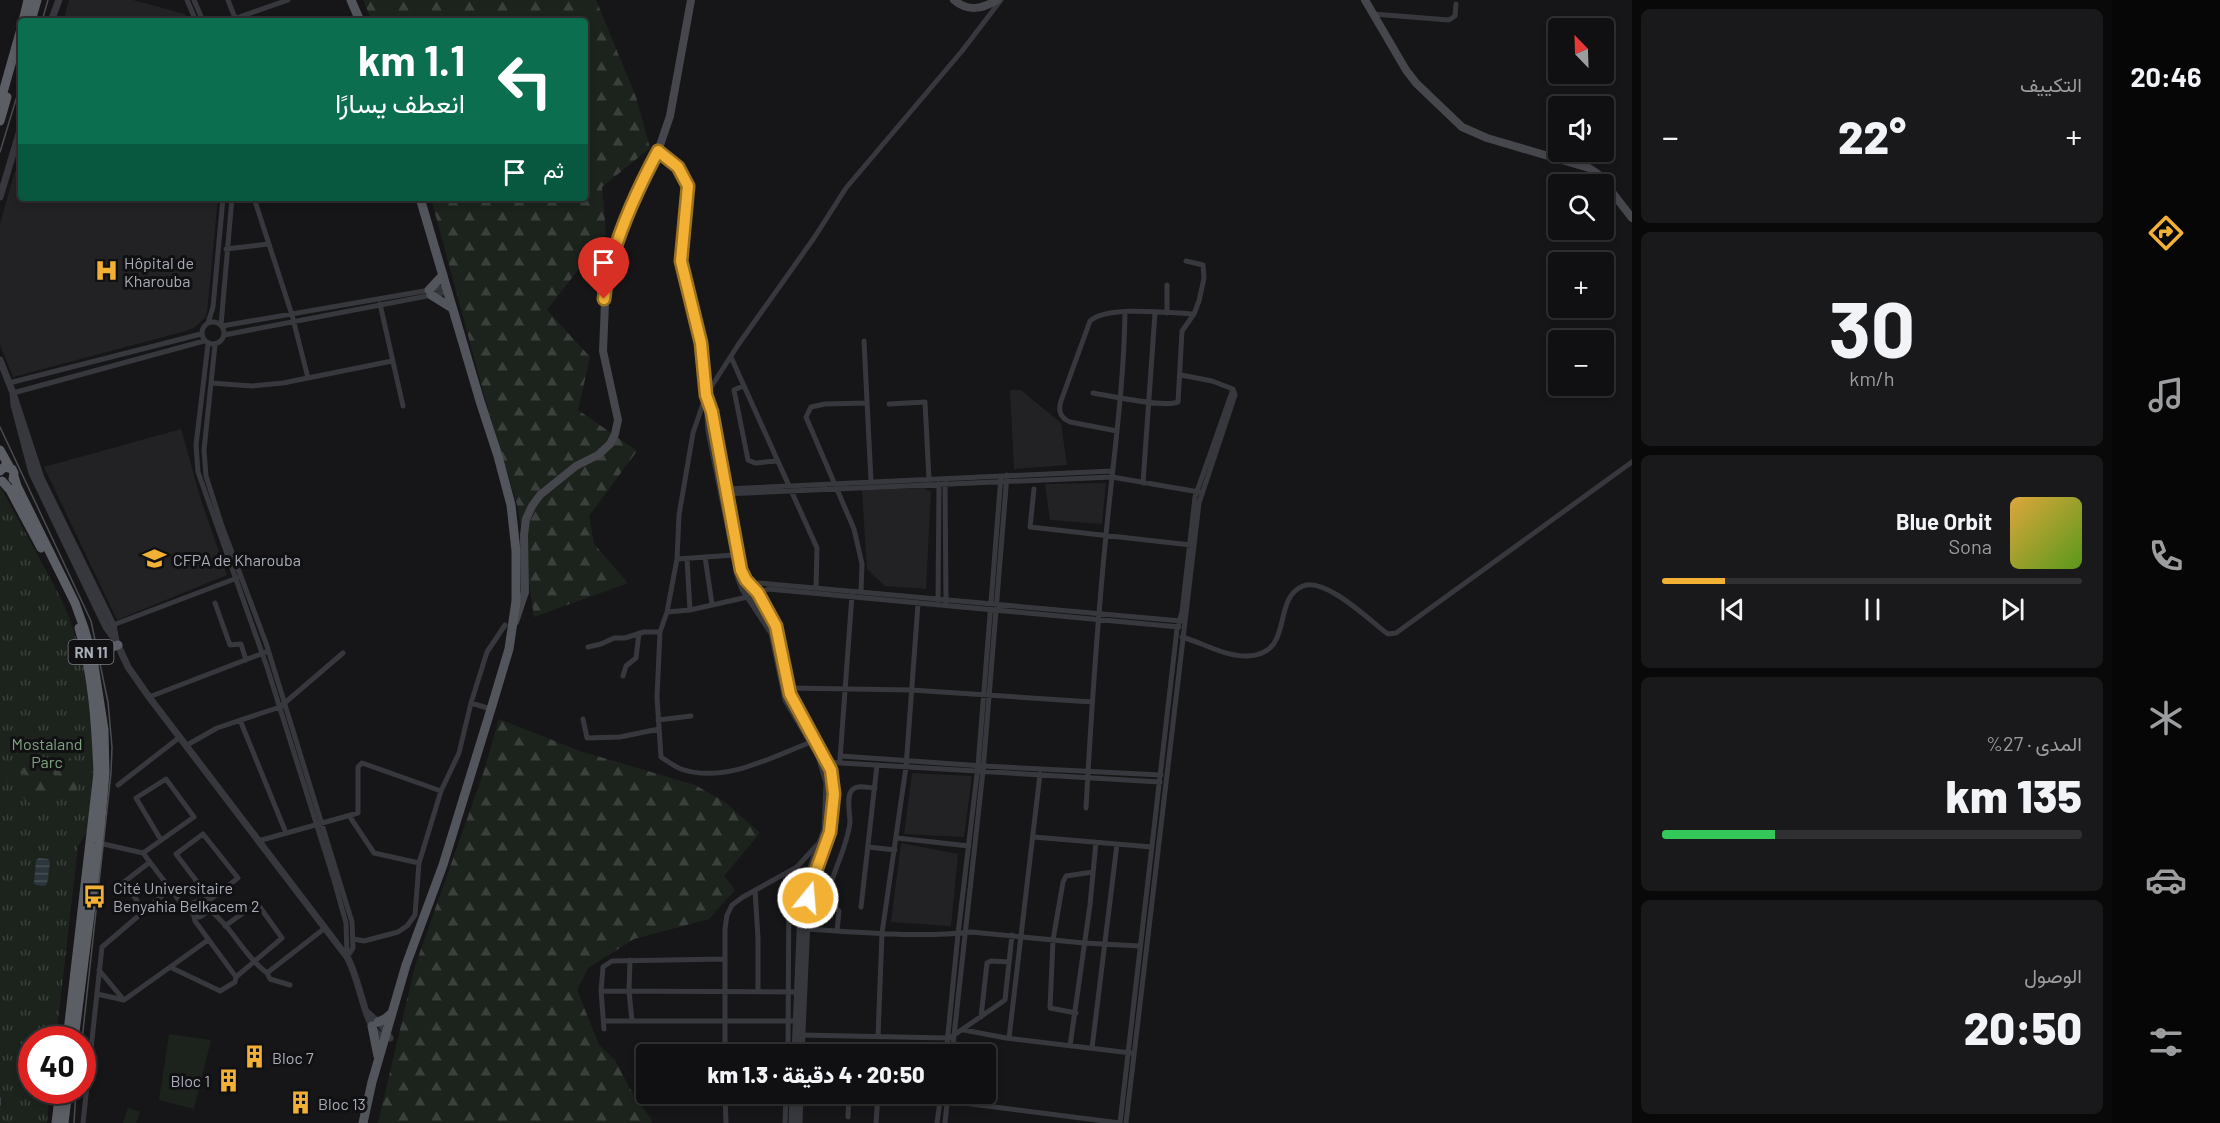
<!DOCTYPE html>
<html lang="ar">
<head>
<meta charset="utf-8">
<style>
  body { margin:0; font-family:Barlow,Vazirmatn,sans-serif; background:#19191b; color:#f1f3f6; direction:rtl; height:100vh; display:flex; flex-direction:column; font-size:22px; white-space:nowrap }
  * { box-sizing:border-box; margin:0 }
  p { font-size:20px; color:#9c9d9f }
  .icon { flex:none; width:33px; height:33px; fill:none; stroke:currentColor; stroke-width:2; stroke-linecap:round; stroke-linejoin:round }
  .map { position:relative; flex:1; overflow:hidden; direction:ltr }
  .drawer { display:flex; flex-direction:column; gap:9px; padding:9px; background:#09090a; width:480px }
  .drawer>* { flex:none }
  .guide { position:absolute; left:18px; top:18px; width:570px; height:183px; border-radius:6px; box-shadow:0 3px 9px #0003,0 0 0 2px #303032; direction:rtl; background:#0b6e4f; color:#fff; overflow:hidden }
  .needle { width:39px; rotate:337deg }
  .controls { position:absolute; left:1548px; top:18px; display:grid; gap:12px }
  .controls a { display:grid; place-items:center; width:66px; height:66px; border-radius:6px; background:#101012; box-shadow:0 3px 9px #0003,0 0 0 2px #303032; font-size:30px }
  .speed { position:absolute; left:18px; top:1026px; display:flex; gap:12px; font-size:30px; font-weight:700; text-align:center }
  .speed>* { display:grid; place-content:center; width:78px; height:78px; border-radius:50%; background:#101012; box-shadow:0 3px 9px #0003,0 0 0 2px #303032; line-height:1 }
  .speed .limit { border:9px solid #d22; background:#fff; color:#111 }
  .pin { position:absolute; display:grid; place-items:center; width:51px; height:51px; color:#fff; margin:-62px -26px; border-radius:50% 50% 50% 0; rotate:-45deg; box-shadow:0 0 6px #0007 }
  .pin .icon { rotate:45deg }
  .me { position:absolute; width:66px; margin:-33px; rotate:17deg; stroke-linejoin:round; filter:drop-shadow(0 0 4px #0008) }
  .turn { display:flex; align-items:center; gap:21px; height:126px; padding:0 24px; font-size:27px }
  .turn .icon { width:78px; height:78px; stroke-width:2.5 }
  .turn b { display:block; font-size:42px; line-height:51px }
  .then { display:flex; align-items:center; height:57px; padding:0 24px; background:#0003; gap:12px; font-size:22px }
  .big { font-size:45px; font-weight:800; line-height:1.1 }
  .drawer .widget { flex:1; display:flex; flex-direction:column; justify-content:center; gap:9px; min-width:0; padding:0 21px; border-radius:9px; background:#19191b }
  .drawer .dial { align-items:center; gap:0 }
  .dial b { font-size:78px; line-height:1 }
  .song { display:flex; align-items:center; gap:18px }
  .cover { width:72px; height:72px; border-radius:9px; background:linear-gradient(135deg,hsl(40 70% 55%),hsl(90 70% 35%)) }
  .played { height:6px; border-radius:3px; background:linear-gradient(90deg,#f2b134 15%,#303032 15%) }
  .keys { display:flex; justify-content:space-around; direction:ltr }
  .heat { display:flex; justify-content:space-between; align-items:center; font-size:33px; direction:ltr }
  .charge { height:9px; border-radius:4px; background:linear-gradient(90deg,#34c759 27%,#303032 0) }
  .trip { position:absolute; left:636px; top:1044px; width:360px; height:60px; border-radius:6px; background:#101012; box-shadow:0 3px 9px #0003,0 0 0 2px #303032; font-weight:800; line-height:60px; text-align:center; direction:rtl }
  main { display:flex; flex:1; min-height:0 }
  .dock { display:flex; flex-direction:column; width:108px; justify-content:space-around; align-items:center; background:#060607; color:#9c9d9f }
  .dock .icon { width:42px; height:42px }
  .dock .active { color:#f2b134 }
  .dock b { font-size:27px; color:#f1f3f6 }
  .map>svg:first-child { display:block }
  .built { fill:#222225 }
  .grass { fill:url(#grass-tufts) }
  .forest { fill:url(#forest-firs) }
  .pitch { fill:#1c231d }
  .water { fill:url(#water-rules) }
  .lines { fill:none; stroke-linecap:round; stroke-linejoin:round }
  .minor { stroke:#37383d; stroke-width:5 }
  .tertiary { stroke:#37383d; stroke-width:7 }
  .secondary { stroke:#45474d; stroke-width:8 }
  .primary { stroke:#53555c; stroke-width:9 }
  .trunk { stroke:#5b5e65; stroke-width:9 }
  .tram { stroke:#4a4c52; stroke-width:1.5 }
  .route-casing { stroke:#9d7322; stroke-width:15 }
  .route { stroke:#f2b134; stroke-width:10 }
  .labels { text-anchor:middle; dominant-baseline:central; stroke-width:6; stroke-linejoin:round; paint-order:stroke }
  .shield { fill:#111113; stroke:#7b7e86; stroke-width:1.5 }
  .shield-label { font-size:15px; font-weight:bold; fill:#a8adb8 }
  .poi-label { font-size:16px; fill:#a8adb8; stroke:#111113; text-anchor:start }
  .park-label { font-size:16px; fill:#7fa381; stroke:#111113 }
</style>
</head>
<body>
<main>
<nav class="dock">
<b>20:46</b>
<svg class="icon active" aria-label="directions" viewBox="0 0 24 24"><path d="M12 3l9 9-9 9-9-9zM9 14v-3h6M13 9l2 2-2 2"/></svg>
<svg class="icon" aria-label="music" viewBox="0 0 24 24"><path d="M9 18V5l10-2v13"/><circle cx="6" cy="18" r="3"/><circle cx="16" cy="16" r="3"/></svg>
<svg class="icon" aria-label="phone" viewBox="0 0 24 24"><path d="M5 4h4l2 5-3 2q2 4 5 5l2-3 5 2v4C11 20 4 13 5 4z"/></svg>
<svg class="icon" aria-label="climate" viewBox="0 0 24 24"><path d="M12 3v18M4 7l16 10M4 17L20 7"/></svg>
<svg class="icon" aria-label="car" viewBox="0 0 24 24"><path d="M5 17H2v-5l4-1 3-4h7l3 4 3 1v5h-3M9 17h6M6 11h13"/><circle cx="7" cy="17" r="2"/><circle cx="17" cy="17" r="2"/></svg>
<svg class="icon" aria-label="filters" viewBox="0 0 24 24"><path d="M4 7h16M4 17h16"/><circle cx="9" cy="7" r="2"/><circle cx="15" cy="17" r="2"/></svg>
</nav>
<section class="drawer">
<div class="widget"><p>التكييف</p>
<div class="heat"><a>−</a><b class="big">22°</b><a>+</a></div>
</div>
<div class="widget dial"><b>30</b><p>km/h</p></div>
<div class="widget">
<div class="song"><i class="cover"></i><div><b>Blue Orbit</b><p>Sona</p></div></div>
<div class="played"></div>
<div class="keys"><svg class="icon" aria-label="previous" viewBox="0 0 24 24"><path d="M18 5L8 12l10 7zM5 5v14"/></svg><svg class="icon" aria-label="pause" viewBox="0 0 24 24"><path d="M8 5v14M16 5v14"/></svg><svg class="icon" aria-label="next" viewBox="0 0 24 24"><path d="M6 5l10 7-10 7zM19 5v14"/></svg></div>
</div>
<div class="widget"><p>المدى · 27%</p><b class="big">135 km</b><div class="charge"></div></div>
<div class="widget"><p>الوصول</p><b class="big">20:50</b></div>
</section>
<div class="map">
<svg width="1632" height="1123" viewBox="0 0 1632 1123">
  <defs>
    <pattern id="grass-tufts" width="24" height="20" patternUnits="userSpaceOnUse" patternTransform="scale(1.5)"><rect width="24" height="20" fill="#1c231d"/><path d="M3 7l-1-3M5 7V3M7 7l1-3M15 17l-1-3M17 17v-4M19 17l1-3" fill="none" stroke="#3a403c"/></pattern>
    <pattern id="forest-firs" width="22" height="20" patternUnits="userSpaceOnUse" patternTransform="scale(1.5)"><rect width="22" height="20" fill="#1c231d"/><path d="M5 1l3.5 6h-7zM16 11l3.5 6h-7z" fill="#3a403c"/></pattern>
    <pattern id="water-rules" width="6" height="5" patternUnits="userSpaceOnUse" patternTransform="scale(1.5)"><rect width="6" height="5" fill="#2c353c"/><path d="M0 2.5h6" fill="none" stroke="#485056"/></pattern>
  </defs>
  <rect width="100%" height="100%" fill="#161618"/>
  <path class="built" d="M 69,0 L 133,0 L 185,14 L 188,21 L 63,21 Z
    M 15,171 L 21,173 L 21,198 L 218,198 L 207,313 L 205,318 L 194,328 L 186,331 L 13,377 L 0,345 L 0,224 Z
    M 1010,390 L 1021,390 L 1061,423 L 1067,465 L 1014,469 Z
    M 181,429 L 201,500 L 227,575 L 117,620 L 44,467 Z
    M 1106,483 L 1102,524 L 1050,520 L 1045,484 Z
    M 924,488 L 931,492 L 926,589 L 885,586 L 867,569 L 862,490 Z
    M 912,773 L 972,776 L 964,837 L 904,834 Z
    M 901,843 L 958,854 L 951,926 L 891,922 Z"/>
  <path class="grass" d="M 0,486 L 55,587 L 68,614 L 81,654 L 89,693 L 95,773 L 89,829 L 78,846 L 56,1039 L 32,1040 L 32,1090 L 50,1091 L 47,1123 L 0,1123 Z"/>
  <path class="forest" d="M 363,0 L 596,0 L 636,97 L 650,148 L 602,187 L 606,234 L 547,310 L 590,357 L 578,410 L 637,451 L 589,516 L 594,544 L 628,583 L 534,617 L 518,508 L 486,402 L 431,198 L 585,198 L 585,21 L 372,21 Z
    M 499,719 L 580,751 L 695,785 L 725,802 L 760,833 L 724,876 L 735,890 L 709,919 L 634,939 L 588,968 L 577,990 L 599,1045 L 615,1060 L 629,1087 L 651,1119 L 652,1123 L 378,1123 L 415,966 L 484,771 Z
    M 59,757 L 63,759 L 70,757 L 77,778 L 76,796 L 70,796 L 52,772 L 48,761 Z
    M 25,767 L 35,768 L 50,785 L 50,789 L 44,792 L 50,798 L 50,806 L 47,812 L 43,810 L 43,804 L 33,801 L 29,803 L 26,799 L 23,798 L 24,794 L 22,796 L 17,793 L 17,786 L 20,784 L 10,784 L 4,780 L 5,775 L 15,769 L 16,779 L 24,778 L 33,781 L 34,777 L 20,773 L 21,769 Z"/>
  <path class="pitch" d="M 169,1034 L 211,1040 L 194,1109 L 159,1100 Z
    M 128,1108 L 140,1112 L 136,1123 L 123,1123 Z"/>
  <path class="water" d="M 39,858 L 48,859 L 50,862 L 47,884 L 44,886 L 36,885 L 34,883 L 36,860 Z"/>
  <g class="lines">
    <path class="minor" d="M 187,0 L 196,21
      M 194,0 L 203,21
      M 228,0 L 235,18
      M 1373,14 L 1449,20 L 1455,16 L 1456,4
      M 228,21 L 288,0
      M 254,198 L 292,315 L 308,378
      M 226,249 L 268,244
      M 380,304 L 403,406
      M 1167,313 L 1167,285
      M202 333a11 11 0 1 1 22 0a11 11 0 1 1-22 0Z
      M 208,323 L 213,307 L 223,198
      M 221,325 L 232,198
      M 222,326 L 447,287
      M 224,335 L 448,292
      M 864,341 L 871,481
      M 208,344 L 196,445 L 198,472 L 267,667 L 334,880 L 346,923 L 347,955
      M 215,345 L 204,450 L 206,476 L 222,526 L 266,643 L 352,922 L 353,948 L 347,957
      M 731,357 L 817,548 L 816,588
      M 9,383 L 201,334
      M 211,383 L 252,386 L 283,383 L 392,361
      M 743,386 L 734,390 L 748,460 L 755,463 L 777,461
      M 13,393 L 204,341
      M 1093,393 C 1110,396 1165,408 1178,402 L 1182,331 L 1194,314 L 1199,301 L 1204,278 L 1203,265 L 1186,261
      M 889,404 L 925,402 L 929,480
      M 1117,431 L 1070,422 C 1060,418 1058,410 1061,401 L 1090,321 C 1107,305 1170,313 1194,314
      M 945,482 L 946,602
      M 1143,483 L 1155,313
      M 724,489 L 1112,471
      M 1034,489 L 1030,527 L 1191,545
      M 724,494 L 1112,477 L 1199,492
      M 734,555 L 677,559 L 679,515 L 693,433 L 706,395 L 738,345 L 814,238 L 846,188 L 962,51 L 1001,0
      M 705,557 L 712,604
      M 677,559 L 667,612 L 660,632 L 657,697 L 661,757 C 667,761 674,766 681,769 C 724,784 772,757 811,742
      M 687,559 L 690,610
      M 743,589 L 759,583 L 1181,621
      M 861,591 L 862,564 L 854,529 L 806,417 L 811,407 L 825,404 L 867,403
      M 938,600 L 939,484
      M 215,603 L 230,645 L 241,644 L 246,660
      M 667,612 L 690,610 L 752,596 L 768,589 L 1179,627
      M 113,625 L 237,578
      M 1182,637 C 1203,643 1226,657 1248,656 C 1295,654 1271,599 1303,586 C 1326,577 1370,621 1388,634 L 1396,633 L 1632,462
      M 588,647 L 601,644 L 614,638 L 625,638 L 644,632 L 660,632
      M 623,676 L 626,666 L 636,658 L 639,633
      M 788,688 L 911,690 L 1092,702
      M 149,697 L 266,652
      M 471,703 L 491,709
      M 583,719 L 587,738 L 620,737 L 659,729
      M 240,720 L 286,833
      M 658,720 L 691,716
      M 187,745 L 217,728 L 280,707 L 343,653
      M 841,756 L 983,766 L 1161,775
      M 840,759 L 852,595
      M 825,762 L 1160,782
      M 118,785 L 180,737
      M 1086,808 C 1091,717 1097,626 1106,535 C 1113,461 1124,387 1125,312
      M 350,817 L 374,853 L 419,863
      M 1034,837 L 1152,847
      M 897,838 L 969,846
      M 258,841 L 358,813 L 358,767 L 362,763 L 441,791
      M 99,843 L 143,853 L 184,907 L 191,910
      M 868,847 L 895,850
      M 143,853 L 194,817 L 166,779 L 136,798 L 161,840
      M 755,890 L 758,938 L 758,991
      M 205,902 L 200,900 L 192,903 L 191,911 L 194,916 L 200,917 L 207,912 L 207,906 L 205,902 L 207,895 L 176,854 L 203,834 L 238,878 L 206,903
      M 861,907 L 877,765
      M 208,909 C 232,926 243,955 267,973 L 325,928
      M 144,911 L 124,882 L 150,862
      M 194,916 L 195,921 L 236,977 L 282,938 L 257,903 L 225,926
      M 804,929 C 859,932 916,938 971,932 L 1084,943 L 1140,946
      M 837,931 L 839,911 L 829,903 L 827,898 C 832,872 847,849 850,822 C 850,814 846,796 852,790 C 858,784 868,788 875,788
      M 354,939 L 364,941 L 398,932 L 407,926 L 415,915 L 419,863 L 441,791 L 459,753 L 471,703 L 487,652 L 505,625
      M 630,960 L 629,991 L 632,1021
      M 170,967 L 220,991 L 235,982 L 236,977
      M 99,970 L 123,999
      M 267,973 L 270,979 L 290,985
      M 601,991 L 797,992
      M 97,994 L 124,1000 L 208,940
      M 1076,1013 L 1050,1008 L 1053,940 L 1063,882 L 1066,876 L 1093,872
      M 981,1017 L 987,963 L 991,961 L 1009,962
      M 604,1021 L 796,1021
      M 604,1029 L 601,991 L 603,967 L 612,961 L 725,959
      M 964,1030 L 1006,1038 L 1131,1053
      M 800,1035 L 949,1038 L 954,1035 L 1005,1000 L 1012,935
      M 878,1037 L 882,933 L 906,767 L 918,604
      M 1009,1038 L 1040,774
      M 1070,1046 L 1090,905 L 1096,842
      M 1092,1048 L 1117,844
      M 725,1054 L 725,929 L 727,915 L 732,905 L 743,897 L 797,867 L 817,845
      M 788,1054 L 789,872
      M 946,1054 L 958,934 L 978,766 L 1001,476
      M 952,1054 L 983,771 L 1007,475
      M 725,1094 L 726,1123
      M 828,1094 L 940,1100 L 1120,1123
      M 848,1117 L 849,1094
      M 83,1123 L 102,947 L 170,889
      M 785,1123 L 786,1094
      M 876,1123 L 878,1096
      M 937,1123 L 941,1094
      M 945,1123 L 948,1094
      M 1120,1123 L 1177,629 L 1182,612 L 1195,497 L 1233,389
      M 1126,1123 L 1199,503 L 1235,395 L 1233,389 L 1212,381 L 1181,375"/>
    <path class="tertiary" d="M 51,21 L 59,0
      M 658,151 L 678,167 L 688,186 L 681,261 L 704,359 L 709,431 L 739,579 L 743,589 L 772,633 L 786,700 L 819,756 L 827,783 L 825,830 L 805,883 L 801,908 L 795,1054
      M 0,197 L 21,127
      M 0,360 L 13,393
      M 13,393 L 41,478 L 113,625 L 116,641 L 106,627 L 32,473 L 14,405 Z
      M 710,406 L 734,528
      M 741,565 L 744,577 L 758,593 L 776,626 L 791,694 L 831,770 L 834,794 L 830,832 L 811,885 L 808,898 L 801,1054
      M 116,641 L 128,667 L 149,697 L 347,957 C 359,977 364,1020 377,1033 C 381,1037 385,1038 390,1038 L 382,1026 L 368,1013
      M 792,1123 L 793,1094
      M 799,1123 L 800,1094"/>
    <path class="secondary" d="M 954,0 C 968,12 982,9 997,0
      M 1365,0 L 1406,70 L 1416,83 L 1462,127 L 1487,138 L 1589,168 L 1598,174 L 1632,218
      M 515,622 L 525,592 L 524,535 L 526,519 L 532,506 L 540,495 L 576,466 L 598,455 L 610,444 L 615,434 L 618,420 L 603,351 L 606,278 L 611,260 L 640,188 L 658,151 L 670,116 L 691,0"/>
    <path class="primary" d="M 351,0 L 360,21
      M 429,290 L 443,275
      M 431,295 L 452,308
      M 378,1022 L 385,1019 L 392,1013
      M 372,1026 L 378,1056
      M 363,1123 L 372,1082 L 406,965 L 443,865 L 491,709 L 509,649 L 516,601 L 516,551 L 511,505 L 498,456 L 480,401 L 420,198"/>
    <path class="trunk" d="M 23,21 L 28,0
      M 31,21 L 37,0
      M 0,103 L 21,29
      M 0,121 L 7,97
      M 0,450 L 10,468
      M 0,471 L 4,467 L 12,469 L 14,473 L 13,479
      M 14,476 L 17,486 L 75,603 L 84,628 L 93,659 L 104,730 L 105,773 L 99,843 L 74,1040
      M 2,481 L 10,490 L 41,548
      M 91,654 L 118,645
      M 67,1040 L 98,773 C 96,725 93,675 79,628
      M 56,1123 L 60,1090
      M 64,1123 L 68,1090"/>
    <path class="tram" d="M 42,21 L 48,0
      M 0,152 L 21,83
      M 0,427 L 91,621 L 108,702 L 112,747 L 111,773 L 82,1040
      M 0,1098 L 0,1105
      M 74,1123 L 76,1090"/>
  </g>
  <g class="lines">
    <defs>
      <path id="route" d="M 604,299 C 609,250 635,194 658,151 L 678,167 L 688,186 L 681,261 L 701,343 L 706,395 L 712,412 L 741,570 L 746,580 L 758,593 L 776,626 L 790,694 L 831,770 L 834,794 L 830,832 L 811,885 L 808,898"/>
    </defs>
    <use href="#route" class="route-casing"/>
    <use href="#route" class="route"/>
  </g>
  <defs>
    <symbol id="hospital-bare" viewBox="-9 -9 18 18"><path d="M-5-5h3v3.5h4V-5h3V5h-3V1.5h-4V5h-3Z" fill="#f2b134" stroke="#111113" stroke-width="2.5" paint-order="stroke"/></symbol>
    <symbol id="university-bare" viewBox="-9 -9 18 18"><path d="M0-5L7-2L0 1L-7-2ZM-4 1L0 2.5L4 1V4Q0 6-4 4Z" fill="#f2b134" stroke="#111113" stroke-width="2.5" paint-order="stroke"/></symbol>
    <symbol id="bus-bare" viewBox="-9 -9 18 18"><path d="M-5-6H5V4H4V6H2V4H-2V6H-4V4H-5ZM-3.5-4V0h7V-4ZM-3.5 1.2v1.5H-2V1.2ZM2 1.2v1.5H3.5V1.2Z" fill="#f2b134" stroke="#111113" stroke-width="2.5" paint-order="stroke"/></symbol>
    <symbol id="building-bare" viewBox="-9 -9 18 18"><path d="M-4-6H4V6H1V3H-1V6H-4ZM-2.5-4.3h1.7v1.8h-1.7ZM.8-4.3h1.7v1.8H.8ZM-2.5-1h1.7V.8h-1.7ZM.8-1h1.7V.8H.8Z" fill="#f2b134" stroke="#111113" stroke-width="2.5" paint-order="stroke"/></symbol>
  </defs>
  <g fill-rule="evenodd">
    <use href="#hospital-bare" x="90" y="254" width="33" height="33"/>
    <use href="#university-bare" x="138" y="542" width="33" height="33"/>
    <use href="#bus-bare" x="78" y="880" width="33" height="33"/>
    <use href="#building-bare" x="238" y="1040" width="33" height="33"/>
    <use href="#building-bare" x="212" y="1064" width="33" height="33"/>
    <use href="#building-bare" x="284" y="1086" width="33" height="33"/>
  </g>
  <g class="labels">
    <rect class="shield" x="68.5" y="640" width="45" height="24" rx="4.5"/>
    <g class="shield-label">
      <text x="91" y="652">RN 11</text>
    </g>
    <g class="poi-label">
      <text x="124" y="262">Hôpital de<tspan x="124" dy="18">Kharouba</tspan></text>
      <text x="173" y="559">CFPA de Kharouba</text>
      <text x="113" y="887">Cité Universitaire<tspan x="113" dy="18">Benyahia Belkacem 2</tspan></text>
      <text x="272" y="1057">Bloc 7</text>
      <text x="210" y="1080" text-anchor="end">Bloc 1</text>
      <text x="318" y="1103">Bloc 13</text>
    </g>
    <g class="park-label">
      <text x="47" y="743">Mostaland<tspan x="47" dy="18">Parc</tspan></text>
    </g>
  </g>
</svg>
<div class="controls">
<a><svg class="needle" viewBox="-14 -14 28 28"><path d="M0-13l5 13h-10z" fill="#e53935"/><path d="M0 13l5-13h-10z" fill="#9c9d9f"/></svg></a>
<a><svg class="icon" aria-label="sound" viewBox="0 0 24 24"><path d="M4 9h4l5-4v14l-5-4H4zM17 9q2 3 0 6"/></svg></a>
<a><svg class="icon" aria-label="search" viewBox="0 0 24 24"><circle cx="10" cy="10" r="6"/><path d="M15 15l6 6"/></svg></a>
<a>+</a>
<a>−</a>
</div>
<div class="speed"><div class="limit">40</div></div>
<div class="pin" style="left:604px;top:299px;background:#d93025"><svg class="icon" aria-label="arrive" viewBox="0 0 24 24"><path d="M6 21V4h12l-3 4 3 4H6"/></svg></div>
<svg class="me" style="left:808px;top:898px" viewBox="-20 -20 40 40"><circle r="17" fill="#f2b134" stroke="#fff" stroke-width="3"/><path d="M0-11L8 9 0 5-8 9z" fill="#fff"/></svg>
<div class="trip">20:50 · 4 دقيقة · 1.3 km</div>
<div class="guide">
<div class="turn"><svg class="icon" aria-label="left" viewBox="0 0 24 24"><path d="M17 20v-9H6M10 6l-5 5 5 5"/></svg><div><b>1.1 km</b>انعطف يسارًا</div></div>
<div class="then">ثم<svg class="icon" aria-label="arrive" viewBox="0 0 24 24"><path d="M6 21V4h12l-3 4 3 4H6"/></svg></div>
</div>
</div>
</main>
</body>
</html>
